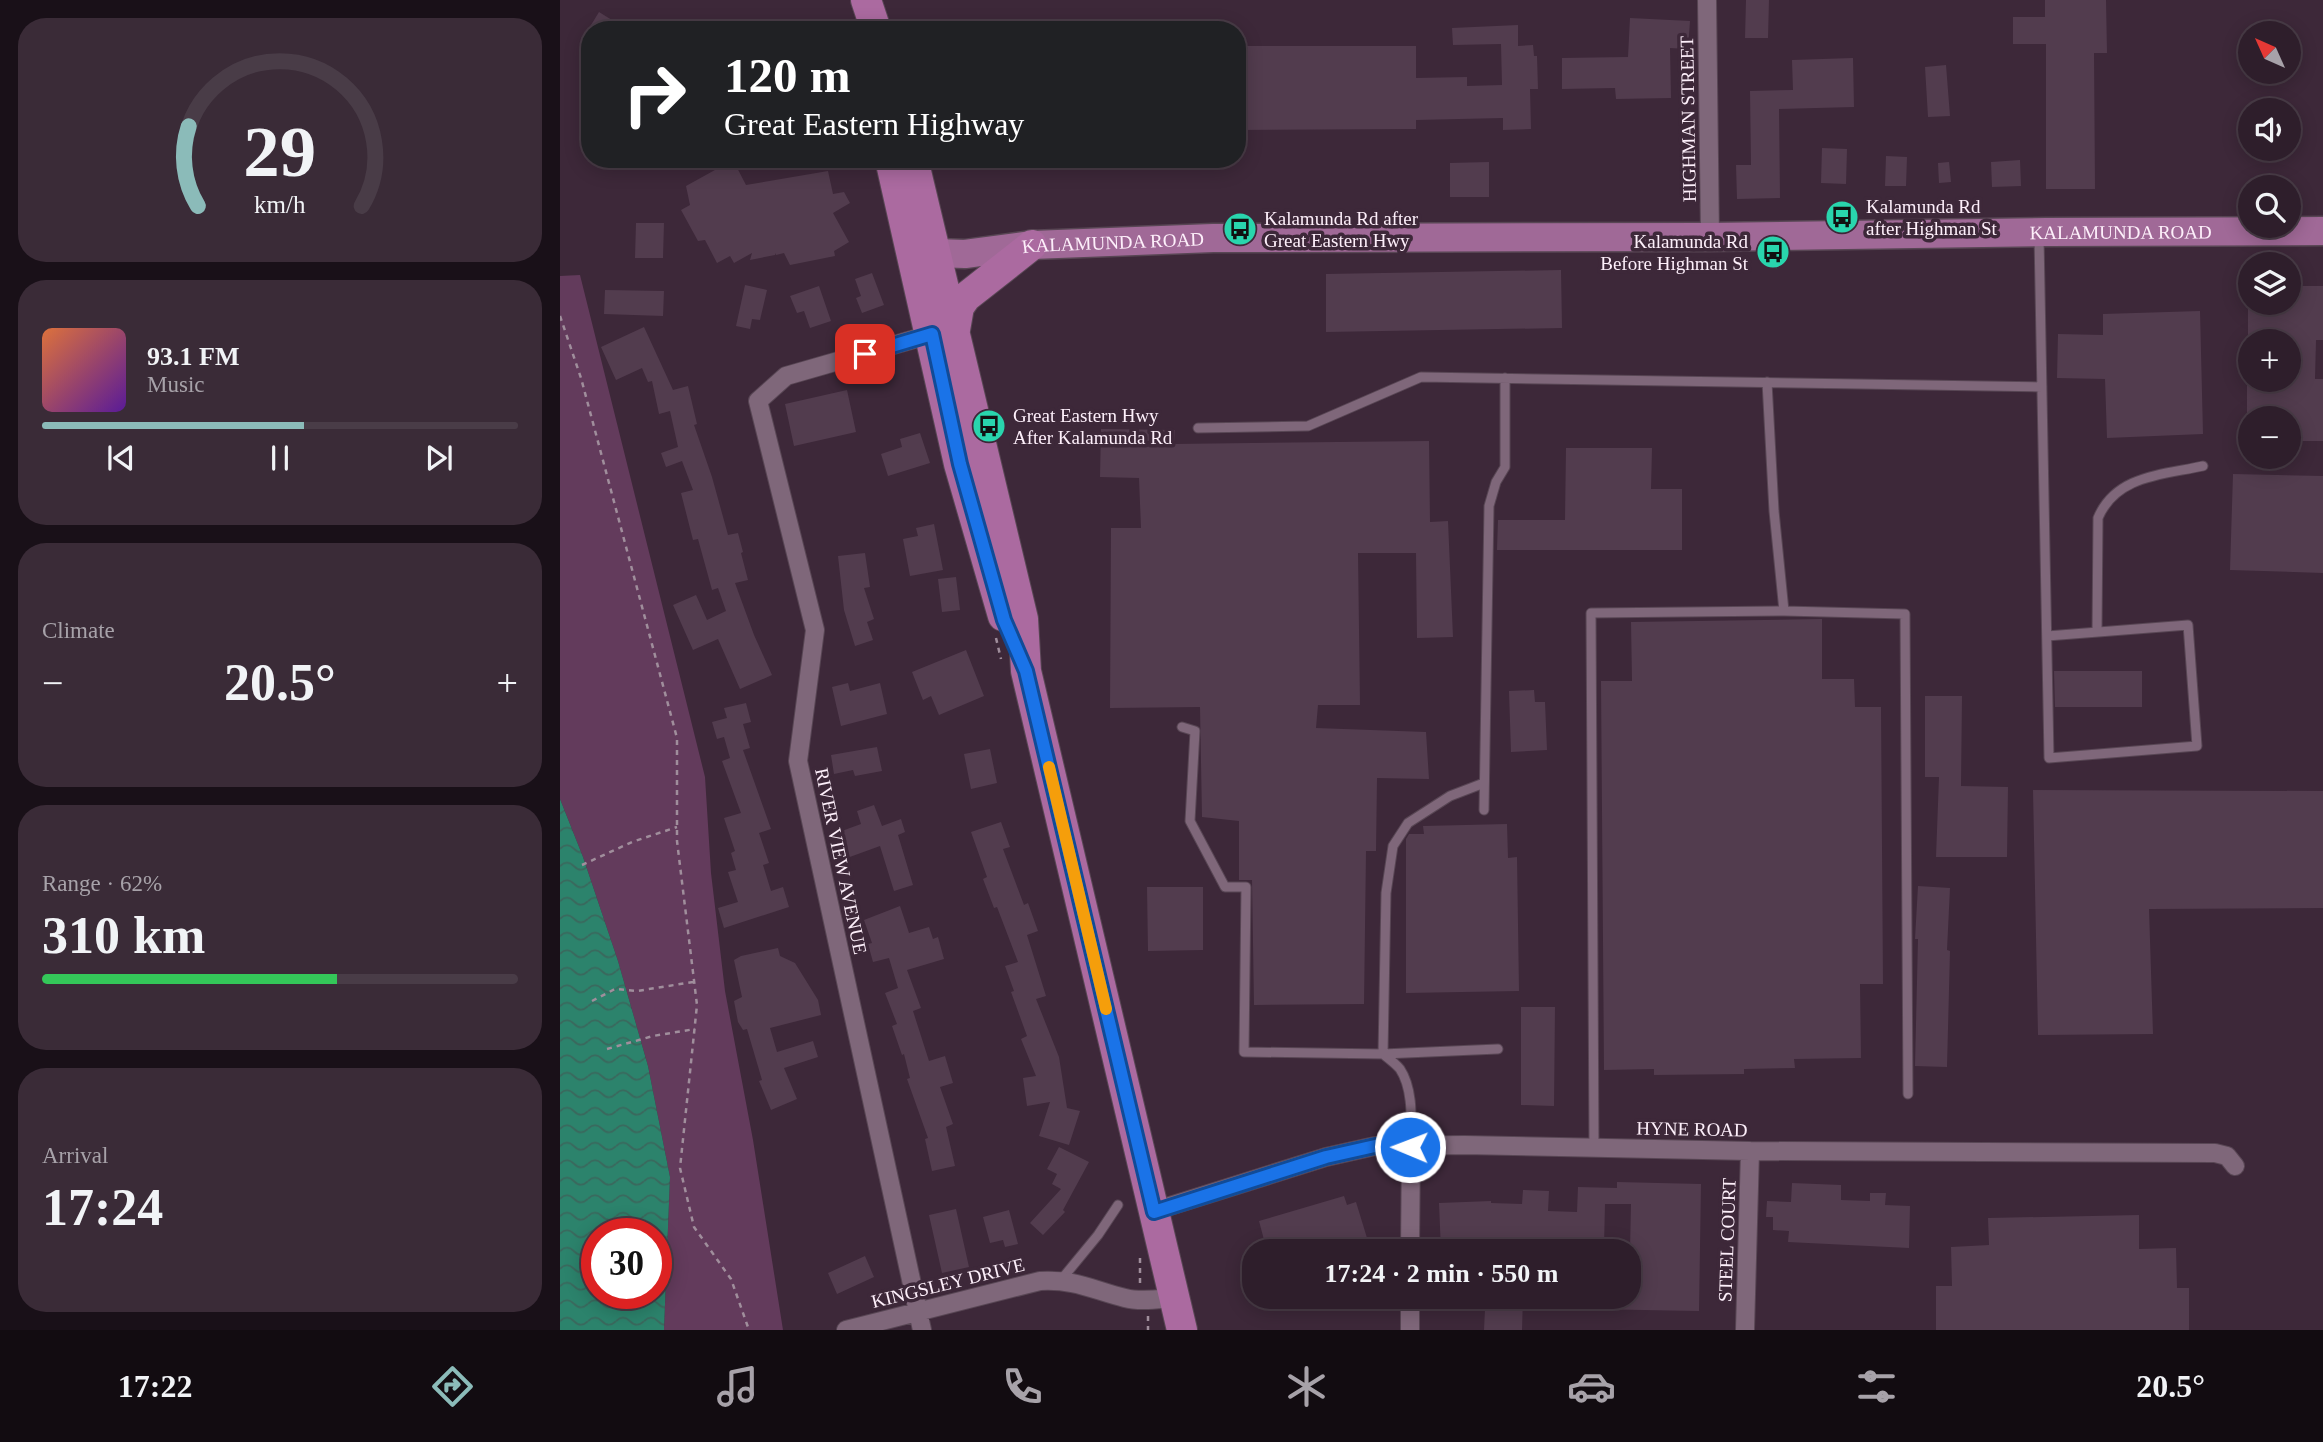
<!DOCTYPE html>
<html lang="en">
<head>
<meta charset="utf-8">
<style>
  body { margin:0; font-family:Georgia,serif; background:#3a2b37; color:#f1f3f6; height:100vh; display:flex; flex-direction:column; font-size:26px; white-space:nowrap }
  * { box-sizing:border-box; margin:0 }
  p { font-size:23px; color:#a7a2a9 }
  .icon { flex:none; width:38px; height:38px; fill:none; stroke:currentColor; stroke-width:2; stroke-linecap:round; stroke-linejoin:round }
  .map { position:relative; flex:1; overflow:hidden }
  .panel { display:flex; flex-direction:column; gap:18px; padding:18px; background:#191018; width:560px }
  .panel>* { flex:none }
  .banner { position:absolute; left:21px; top:21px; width:665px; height:147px; border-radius:28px; box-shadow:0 4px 18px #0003,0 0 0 2px #493c47; background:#202124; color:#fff; overflow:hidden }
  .needle { width:46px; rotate:315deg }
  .controls { position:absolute; left:1678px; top:21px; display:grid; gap:14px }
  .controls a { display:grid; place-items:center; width:63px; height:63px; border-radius:50%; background:#2e1e2b; box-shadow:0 4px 18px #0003,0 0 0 2px #493c47; font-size:35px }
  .speed { position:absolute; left:21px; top:1218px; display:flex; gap:14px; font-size:35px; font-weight:700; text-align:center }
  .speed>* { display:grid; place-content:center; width:91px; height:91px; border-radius:50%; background:#2e1e2b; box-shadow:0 4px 18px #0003,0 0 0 2px #493c47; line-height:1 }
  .speed .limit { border:10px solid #d22; background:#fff; color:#111 }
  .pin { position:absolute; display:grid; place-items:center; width:60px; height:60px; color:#fff; margin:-30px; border-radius:14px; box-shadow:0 4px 10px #0006 }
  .me { position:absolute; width:77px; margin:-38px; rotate:271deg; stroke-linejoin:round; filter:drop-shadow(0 0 5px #0008) }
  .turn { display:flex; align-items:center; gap:24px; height:147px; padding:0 28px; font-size:32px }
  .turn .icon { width:91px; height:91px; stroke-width:2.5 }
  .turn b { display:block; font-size:49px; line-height:60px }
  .big { font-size:52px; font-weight:600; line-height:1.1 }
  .panel .tile { flex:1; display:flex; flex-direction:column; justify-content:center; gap:10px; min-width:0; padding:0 24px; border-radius:28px; background:#3a2b37 }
  .panel .dial { align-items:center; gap:0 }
  .dial svg { height:182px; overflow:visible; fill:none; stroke:#493c47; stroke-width:7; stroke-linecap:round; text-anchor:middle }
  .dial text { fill:#f1f3f6; stroke:none }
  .song { display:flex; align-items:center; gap:21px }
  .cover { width:84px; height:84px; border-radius:10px; background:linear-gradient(135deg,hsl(20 70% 55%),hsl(270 70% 35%)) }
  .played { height:7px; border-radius:4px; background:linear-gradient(90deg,#8bbbb9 55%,#493c47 55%) }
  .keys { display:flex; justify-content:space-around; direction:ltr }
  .heat { display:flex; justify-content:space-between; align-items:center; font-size:38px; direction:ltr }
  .charge { height:10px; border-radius:5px; background:linear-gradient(90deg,#34c759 62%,#493c47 0) }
  .trip { position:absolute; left:682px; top:1239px; width:399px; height:70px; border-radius:28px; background:#2e1e2b; box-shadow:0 4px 18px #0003,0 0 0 2px #493c47; font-weight:600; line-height:70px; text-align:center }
  .tab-bar { display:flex; height:112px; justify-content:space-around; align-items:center; background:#120c11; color:#a7a2a9 }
  .tab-bar .icon { width:49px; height:49px }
  .tab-bar .current { color:#8bbbb9 }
  .tab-bar b { font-size:32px; color:#f1f3f6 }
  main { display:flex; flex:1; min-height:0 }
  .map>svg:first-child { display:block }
  .park { fill:#633b5c }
  .water { fill:url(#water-waves); fill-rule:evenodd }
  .building { fill:#523c4e }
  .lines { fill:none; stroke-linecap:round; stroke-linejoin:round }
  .service-casing { stroke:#584654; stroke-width:11 }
  .minor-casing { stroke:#584654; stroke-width:20 }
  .primary-casing { stroke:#584654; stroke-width:31 }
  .trunk-casing { stroke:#584654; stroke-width:32 }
  .path { stroke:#a08e9c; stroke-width:2.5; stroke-dasharray:5 5; stroke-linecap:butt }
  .service { stroke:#7f677a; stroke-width:9 }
  .minor { stroke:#7f677a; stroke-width:18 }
  .primary { stroke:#a06997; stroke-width:28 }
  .trunk { stroke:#ab6aa0; stroke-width:30 }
  .route-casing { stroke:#114b97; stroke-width:18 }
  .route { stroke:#1a73e8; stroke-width:12 }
  .slow { stroke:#f59e0b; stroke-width:12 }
  .labels { text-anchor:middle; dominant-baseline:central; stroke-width:7; stroke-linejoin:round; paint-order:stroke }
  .street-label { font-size:19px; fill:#fdeffa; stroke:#3d2839 }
  .poi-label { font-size:19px; fill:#fdeffa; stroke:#3d2839; text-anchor:start }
</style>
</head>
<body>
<main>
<section class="panel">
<div class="tile dial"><svg viewBox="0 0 100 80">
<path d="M14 69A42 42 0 1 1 86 69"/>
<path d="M14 69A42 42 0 0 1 10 34" stroke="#8bbbb9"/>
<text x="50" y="56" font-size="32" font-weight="700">29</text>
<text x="50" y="72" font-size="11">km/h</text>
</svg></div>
<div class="tile">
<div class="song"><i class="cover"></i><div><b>93.1 FM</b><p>Music</p></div></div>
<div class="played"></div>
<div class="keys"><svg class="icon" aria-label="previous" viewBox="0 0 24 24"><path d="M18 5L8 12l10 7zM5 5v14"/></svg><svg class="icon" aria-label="pause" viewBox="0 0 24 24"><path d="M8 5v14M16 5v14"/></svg><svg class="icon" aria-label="next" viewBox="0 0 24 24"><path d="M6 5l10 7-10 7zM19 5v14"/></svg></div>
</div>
<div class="tile"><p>Climate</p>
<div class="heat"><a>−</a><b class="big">20.5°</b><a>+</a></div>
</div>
<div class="tile"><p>Range · 62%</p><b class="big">310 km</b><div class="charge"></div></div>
<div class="tile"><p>Arrival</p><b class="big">17:24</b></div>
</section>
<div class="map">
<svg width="1763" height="1330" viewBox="0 0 1763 1330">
  <defs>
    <pattern id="water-waves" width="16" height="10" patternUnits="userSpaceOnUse" patternTransform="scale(1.75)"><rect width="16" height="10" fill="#2c836c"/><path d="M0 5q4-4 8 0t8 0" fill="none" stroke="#3a685d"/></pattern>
  </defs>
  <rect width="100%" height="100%" fill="#3d2839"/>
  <path class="park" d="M 20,275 L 145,777 L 151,873 L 165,991 L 193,1140 L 223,1330 L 104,1330 L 110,1177 L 88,1066 L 58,961 L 23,857 L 0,799 L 0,276 Z"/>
  <path class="water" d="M 0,799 L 23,857 L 58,961 L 88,1066 L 110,1177 L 104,1330 L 0,1330 ZM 37,1234 L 96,1234 L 96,1293 L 37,1293 Z"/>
  <path class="building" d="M 1186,0 L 1209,0 L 1208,38 L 1185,38 Z
    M 1485,0 L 1546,0 L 1547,53 L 1534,53 L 1535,189 L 1486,189 L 1486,44 L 1453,44 L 1453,17 L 1485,17 Z
    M 39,12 L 68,30 L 28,30 Z
    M 1070,18 L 1130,21 L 1128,49 L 1110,48 L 1111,98 L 1056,99 L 1055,88 L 1002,89 L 1002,58 L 1068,57 Z
    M 958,25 L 958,46 L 973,45 L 974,56 L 977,56 L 978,89 L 970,89 L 971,129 L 943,130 L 943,118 L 856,120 L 856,129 L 677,130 L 677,46 L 856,46 L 856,78 L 907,77 L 907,86 L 942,85 L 941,44 L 893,45 L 892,28 Z
    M 1293,58 L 1294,107 L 1219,109 L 1220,198 L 1177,199 L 1176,165 L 1191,165 L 1190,91 L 1233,90 L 1232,60 Z
    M 1386,65 L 1390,116 L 1368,117 L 1365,67 Z
    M 1262,148 L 1287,149 L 1286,184 L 1261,183 Z
    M 1326,156 L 1347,157 L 1346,186 L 1325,186 Z
    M 173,160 L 186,185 L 268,171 L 273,194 L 284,192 L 290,203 L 273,213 L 289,242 L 274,251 L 275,256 L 230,265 L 224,253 L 216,255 L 215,253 L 215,255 L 190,260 L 192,253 L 174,263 L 170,256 L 157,263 L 145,240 L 138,241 L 121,210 L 130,205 L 126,186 Z
    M 1460,160 L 1461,186 L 1432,187 L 1431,162 Z
    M 929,162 L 929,197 L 890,197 L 890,163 Z
    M 1389,162 L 1391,182 L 1379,183 L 1378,163 Z
    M 76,223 L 104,223 L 103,258 L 75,258 Z
    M 1001,270 L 1002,328 L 766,332 L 766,274 Z
    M 312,273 L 324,305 L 302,313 L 296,298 L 301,296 L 295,279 Z
    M 185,285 L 207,290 L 200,320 L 192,319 L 190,329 L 176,326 Z
    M 259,286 L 271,321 L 250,328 L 244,311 L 237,313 L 230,296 Z
    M 1729,286 L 1763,286 L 1763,340 L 1756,340 L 1755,379 L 1763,379 L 1763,441 L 1729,441 L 1729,418 L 1687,418 L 1687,380 L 1729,380 L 1729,341 L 1688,341 L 1688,303 L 1729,303 Z
    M 45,290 L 104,291 L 103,316 L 44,314 Z
    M 1640,311 L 1643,434 L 1547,438 L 1545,379 L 1497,378 L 1498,334 L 1543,335 L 1543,314 Z
    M 84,327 L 113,390 L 128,386 L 137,424 L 134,425 L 152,477 L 168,535 L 178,533 L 183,552 L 181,553 L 188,580 L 175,583 L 194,635 L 212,675 L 180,689 L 158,639 L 133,650 L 113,605 L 136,595 L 147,620 L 166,611 L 158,588 L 152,590 L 138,539 L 133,540 L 121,493 L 133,490 L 122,461 L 106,467 L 101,453 L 118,447 L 110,411 L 99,414 L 92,381 L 88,382 L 82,368 L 56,380 L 41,347 Z
    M 287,390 L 296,432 L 234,446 L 225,404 Z
    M 541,429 L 615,430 L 614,444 L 869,441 L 870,522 L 888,521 L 893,637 L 857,638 L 856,553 L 798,553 L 800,705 L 758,705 L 756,728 L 866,732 L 869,779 L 817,778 L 816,851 L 806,851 L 804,1004 L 694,1005 L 692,880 L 679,880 L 679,821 L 642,817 L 640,707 L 550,708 L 551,528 L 581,528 L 579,478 L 540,477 Z
    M 360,433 L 370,463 L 328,476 L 321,454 L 342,447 L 340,439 Z
    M 1006,448 L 1092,448 L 1091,489 L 1122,489 L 1122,550 L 937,550 L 938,520 L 1005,520 Z
    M 1673,474 L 1763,476 L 1763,573 L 1670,570 Z
    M 374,524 L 383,570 L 350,576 L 343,539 L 358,536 L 356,528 Z
    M 305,553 L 310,587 L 304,588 L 314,619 L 307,622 L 313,640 L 295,646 L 284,610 L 278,556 Z
    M 396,577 L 400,610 L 382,612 L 378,579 Z
    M 1262,619 L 1262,679 L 1294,679 L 1295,707 L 1321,707 L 1323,984 L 1300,984 L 1301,1058 L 1234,1059 L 1235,1068 L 1184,1069 L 1184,1074 L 1094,1075 L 1094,1069 L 1044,1070 L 1041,681 L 1072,681 L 1071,622 Z
    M 406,650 L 424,696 L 379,715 L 371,696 L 363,700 L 352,672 Z
    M 1494,671 L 1582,671 L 1582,707 L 1495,707 Z
    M 288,683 L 290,691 L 320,683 L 327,714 L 281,726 L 272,687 Z
    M 974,690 L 975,702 L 985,702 L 987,750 L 951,752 L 949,691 Z
    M 1365,696 L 1402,696 L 1401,786 L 1448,787 L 1447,857 L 1376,857 L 1379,777 L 1365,777 Z
    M 186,703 L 191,722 L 183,724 L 190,748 L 183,750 L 211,829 L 199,833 L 209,863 L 203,865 L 211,891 L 223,887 L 229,907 L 164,928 L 158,908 L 178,902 L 168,872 L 176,870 L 171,853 L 175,851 L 164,818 L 181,813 L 162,761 L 170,758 L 164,737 L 157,739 L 152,722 L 167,718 L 164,708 Z
    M 317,747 L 322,771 L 295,776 L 293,770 L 274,774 L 271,755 Z
    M 430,749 L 437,783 L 411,789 L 404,754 Z
    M 1473,790 L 1763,791 L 1763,908 L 1589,909 L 1593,1034 L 1478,1035 Z
    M 314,805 L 322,826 L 341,819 L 345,832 L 338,835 L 353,885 L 334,891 L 320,846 L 287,858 L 279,832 L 301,824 L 297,811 Z
    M 441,822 L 450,847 L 443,849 L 464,905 L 468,903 L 478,931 L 467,935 L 486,996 L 476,999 L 499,1057 L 507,1108 L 520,1111 L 509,1145 L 479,1136 L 490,1102 L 467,1106 L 463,1078 L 476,1076 L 461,1039 L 467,1036 L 451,992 L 454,991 L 445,966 L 458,962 L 437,907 L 434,908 L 423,879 L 427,877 L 411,832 Z
    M 947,824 L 948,858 L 957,857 L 959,991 L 846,993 L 846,839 L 849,834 L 864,834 L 863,826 Z
    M 1358,886 L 1390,888 L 1387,950 L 1390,951 L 1387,1067 L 1355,1066 L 1358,939 L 1355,939 Z
    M 587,887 L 643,887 L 643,950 L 588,951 Z
    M 340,906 L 349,933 L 369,927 L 373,939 L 378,937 L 384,959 L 347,970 L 361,1008 L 353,1011 L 369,1061 L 385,1056 L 393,1083 L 380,1087 L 393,1124 L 386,1127 L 395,1166 L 372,1171 L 365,1139 L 368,1138 L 347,1079 L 350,1078 L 344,1054 L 342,1055 L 332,1026 L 337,1024 L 325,993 L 338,988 L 329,958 L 313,962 L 308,944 L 312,943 L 304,920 Z
    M 218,948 L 220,956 L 235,963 L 258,1000 L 261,1015 L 210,1028 L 217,1052 L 253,1041 L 258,1057 L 224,1068 L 237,1099 L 211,1110 L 199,1081 L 202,1080 L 187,1029 L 183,1030 L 178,1022 L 174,1001 L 182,997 L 174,960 L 181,956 Z
    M 961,1007 L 995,1007 L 994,1106 L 961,1105 Z
    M 499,1147 L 529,1162 L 503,1210 L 505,1212 L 483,1235 L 470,1223 L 501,1189 L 492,1184 L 497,1174 L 487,1169 Z
    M 1057,1182 L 1141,1184 L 1139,1311 L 1027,1309 L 1027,1297 L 1069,1297 L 1071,1204 L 1045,1204 L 1044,1246 L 932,1245 L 932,1251 L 881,1251 L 879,1203 L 931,1201 L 931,1203 L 962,1204 L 963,1190 L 989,1191 L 988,1211 L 1017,1212 L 1018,1187 L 1057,1188 Z
    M 1232,1183 L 1281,1185 L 1281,1200 L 1310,1201 L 1310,1193 L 1326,1193 L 1325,1205 L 1350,1206 L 1349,1248 L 1228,1242 L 1229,1231 L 1213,1230 L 1213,1217 L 1206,1217 L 1207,1201 L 1231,1202 Z
    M 784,1196 L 787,1205 L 796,1202 L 811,1251 L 707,1251 L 699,1221 Z
    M 396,1209 L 409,1267 L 382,1273 L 369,1215 Z
    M 449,1210 L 458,1244 L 445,1247 L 443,1240 L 430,1243 L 423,1217 Z
    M 1579,1215 L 1579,1249 L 1616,1248 L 1617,1288 L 1629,1288 L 1629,1330 L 1376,1330 L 1376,1286 L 1392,1286 L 1391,1247 L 1429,1245 L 1428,1218 Z
    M 305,1256 L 314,1277 L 277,1294 L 268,1273 Z
    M 904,1297 L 963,1297 L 962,1330 L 924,1330 L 925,1309 L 904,1309 Z"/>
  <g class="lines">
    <defs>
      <path id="service" d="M 1479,237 L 1489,758 L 1637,746 L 1628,625 L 1487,636
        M 1207,382 L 1214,511 L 1224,611
        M 638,428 L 748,426 L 861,377 L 1482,387
        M 1537,632 L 1538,518 C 1556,475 1603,475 1643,466
        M 622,727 L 635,731 L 630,821 L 665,887 L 686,887 L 684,1052 L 823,1054 L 938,1049
        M 924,810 L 929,506 L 936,482 L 945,467 L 945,378
        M 851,1147 C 851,1123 854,1090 840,1069 C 836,1064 828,1058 823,1054 L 826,893 L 833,846 L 848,823 L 890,796 L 924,783
        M 1034,1148 L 1031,613 L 1224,611 L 1345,614 L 1348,1094
        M 501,1280 L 538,1235 L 558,1205"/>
      <path id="minor" d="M 1147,0 L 1150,237
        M 594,1211 L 766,1157 L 815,1146 L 904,1145 L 1190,1151 L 1655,1153 L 1667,1156 L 1675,1166
        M 850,1251 L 851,1147
        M 286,1330 L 480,1281 C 515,1279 533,1290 565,1298 C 580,1302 599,1299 614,1298
        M 362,1330 L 238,761 L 255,630 L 198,401 L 226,376 L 372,334
        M 850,1330 L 850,1297
        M 1185,1330 L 1190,1151"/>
      <g id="primary">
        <path id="s1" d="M 353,258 L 376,253 L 405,254 L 472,245 L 653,238 L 1150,237 L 1486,232 L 1763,231"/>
      </g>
      <path id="trunk" d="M 306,0 L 316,30
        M 330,159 L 399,464 L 443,616
        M 353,159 L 463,619 L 466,671 L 622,1330
        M 395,330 L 399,307 L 406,297 L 472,245"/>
    </defs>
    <use href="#service" class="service-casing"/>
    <use href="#minor" class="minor-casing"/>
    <use href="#primary" class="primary-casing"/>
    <use href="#trunk" class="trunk-casing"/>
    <path class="path" d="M 0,316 L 21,378 L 117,738 L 117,841 L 137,1005 L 120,1168 L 134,1227 L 171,1279 L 189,1330
      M 436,638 L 441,659
      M 22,865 L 72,842 L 117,827
      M 32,1001 L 55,989 L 77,991 L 133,982
      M 47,1049 L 93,1036 L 135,1029
      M 580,1283 L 580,1255
      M 588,1316 L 588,1330"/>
    <use href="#service" class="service"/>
    <use href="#minor" class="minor"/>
    <use href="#primary" class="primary"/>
    <use href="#trunk" class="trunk"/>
  </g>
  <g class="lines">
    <defs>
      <path id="route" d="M 305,354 L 372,334 L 400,464 L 444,620 L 466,671 L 594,1212 L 766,1157 L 815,1146 L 850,1147"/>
    </defs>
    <use href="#route" class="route-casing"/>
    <use href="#route" class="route"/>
    <path class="slow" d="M 489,767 L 546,1009"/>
  </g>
  <defs>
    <symbol id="bus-disc" viewBox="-11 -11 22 22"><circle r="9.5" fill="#29d5ad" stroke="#3d2839"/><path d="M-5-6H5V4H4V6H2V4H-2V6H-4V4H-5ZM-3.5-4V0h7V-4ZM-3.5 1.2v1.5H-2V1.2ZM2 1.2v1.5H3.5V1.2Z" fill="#111"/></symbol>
  </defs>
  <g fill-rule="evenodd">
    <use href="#bus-disc" x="1263" y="198" width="38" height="38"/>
    <use href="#bus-disc" x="661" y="210" width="38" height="38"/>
    <use href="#bus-disc" x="1194" y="233" width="38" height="38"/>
    <use href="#bus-disc" x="410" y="407" width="38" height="38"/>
  </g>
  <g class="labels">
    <g class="street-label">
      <text transform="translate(1128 119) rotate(-91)">HIGHMAN STREET</text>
      <text stroke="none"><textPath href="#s1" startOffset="1209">KALAMUNDA ROAD</textPath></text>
      <text stroke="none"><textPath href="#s1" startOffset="201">KALAMUNDA ROAD</textPath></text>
      <text transform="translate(281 861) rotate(78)">RIVER VIEW AVENUE</text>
      <text transform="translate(1132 1129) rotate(1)">HYNE ROAD</text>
      <text transform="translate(1167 1240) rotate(-88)">STEEL COURT</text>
      <text transform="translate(388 1283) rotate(-14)">KINGSLEY DRIVE</text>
    </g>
    <g class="poi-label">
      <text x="1306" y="206">Kalamunda Rd<tspan x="1306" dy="22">after Highman St</tspan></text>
      <text x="704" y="218">Kalamunda Rd after<tspan x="704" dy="22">Great Eastern Hwy</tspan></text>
      <text x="1188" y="241" text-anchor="end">Kalamunda Rd<tspan x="1188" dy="22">Before Highman St</tspan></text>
      <text x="453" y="415">Great Eastern Hwy<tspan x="453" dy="22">After Kalamunda Rd</tspan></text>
    </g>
  </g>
</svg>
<div class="controls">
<a><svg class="needle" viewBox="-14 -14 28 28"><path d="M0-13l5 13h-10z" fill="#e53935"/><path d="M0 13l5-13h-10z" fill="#a7a2a9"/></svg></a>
<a><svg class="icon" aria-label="sound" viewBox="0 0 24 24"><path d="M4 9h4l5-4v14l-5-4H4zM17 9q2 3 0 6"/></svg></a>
<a><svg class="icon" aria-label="search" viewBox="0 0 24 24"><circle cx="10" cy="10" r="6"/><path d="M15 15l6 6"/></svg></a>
<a><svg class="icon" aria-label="layers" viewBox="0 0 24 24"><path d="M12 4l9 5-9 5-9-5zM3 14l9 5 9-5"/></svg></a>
<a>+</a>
<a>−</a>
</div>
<div class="speed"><div class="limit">30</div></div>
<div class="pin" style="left:305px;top:354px;background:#d93025"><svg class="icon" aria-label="arrive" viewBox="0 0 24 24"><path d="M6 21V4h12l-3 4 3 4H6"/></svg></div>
<svg class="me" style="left:850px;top:1147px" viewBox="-20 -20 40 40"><circle r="17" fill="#1a73e8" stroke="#fff" stroke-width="3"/><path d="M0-11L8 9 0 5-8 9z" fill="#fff"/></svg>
<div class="trip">17:24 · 2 min · 550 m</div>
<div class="banner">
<div class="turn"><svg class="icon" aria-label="right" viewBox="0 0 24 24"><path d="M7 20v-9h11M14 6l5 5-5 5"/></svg><div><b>120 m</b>Great Eastern Highway</div></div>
</div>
</div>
</main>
<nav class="tab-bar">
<b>17:22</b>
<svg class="icon current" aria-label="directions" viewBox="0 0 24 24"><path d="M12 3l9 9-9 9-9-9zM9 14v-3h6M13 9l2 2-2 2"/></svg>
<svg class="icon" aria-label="music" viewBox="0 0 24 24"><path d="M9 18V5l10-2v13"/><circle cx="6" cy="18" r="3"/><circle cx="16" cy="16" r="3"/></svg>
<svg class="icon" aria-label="phone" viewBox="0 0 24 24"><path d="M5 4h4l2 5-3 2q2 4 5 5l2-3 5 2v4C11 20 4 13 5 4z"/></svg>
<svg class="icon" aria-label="climate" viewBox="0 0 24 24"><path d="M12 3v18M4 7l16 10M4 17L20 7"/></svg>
<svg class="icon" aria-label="car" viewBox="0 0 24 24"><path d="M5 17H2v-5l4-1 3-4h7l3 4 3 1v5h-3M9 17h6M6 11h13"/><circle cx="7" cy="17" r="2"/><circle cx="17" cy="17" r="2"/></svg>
<svg class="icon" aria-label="filters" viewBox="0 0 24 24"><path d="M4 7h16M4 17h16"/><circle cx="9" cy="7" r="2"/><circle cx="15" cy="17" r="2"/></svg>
<b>20.5°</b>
</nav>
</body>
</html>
